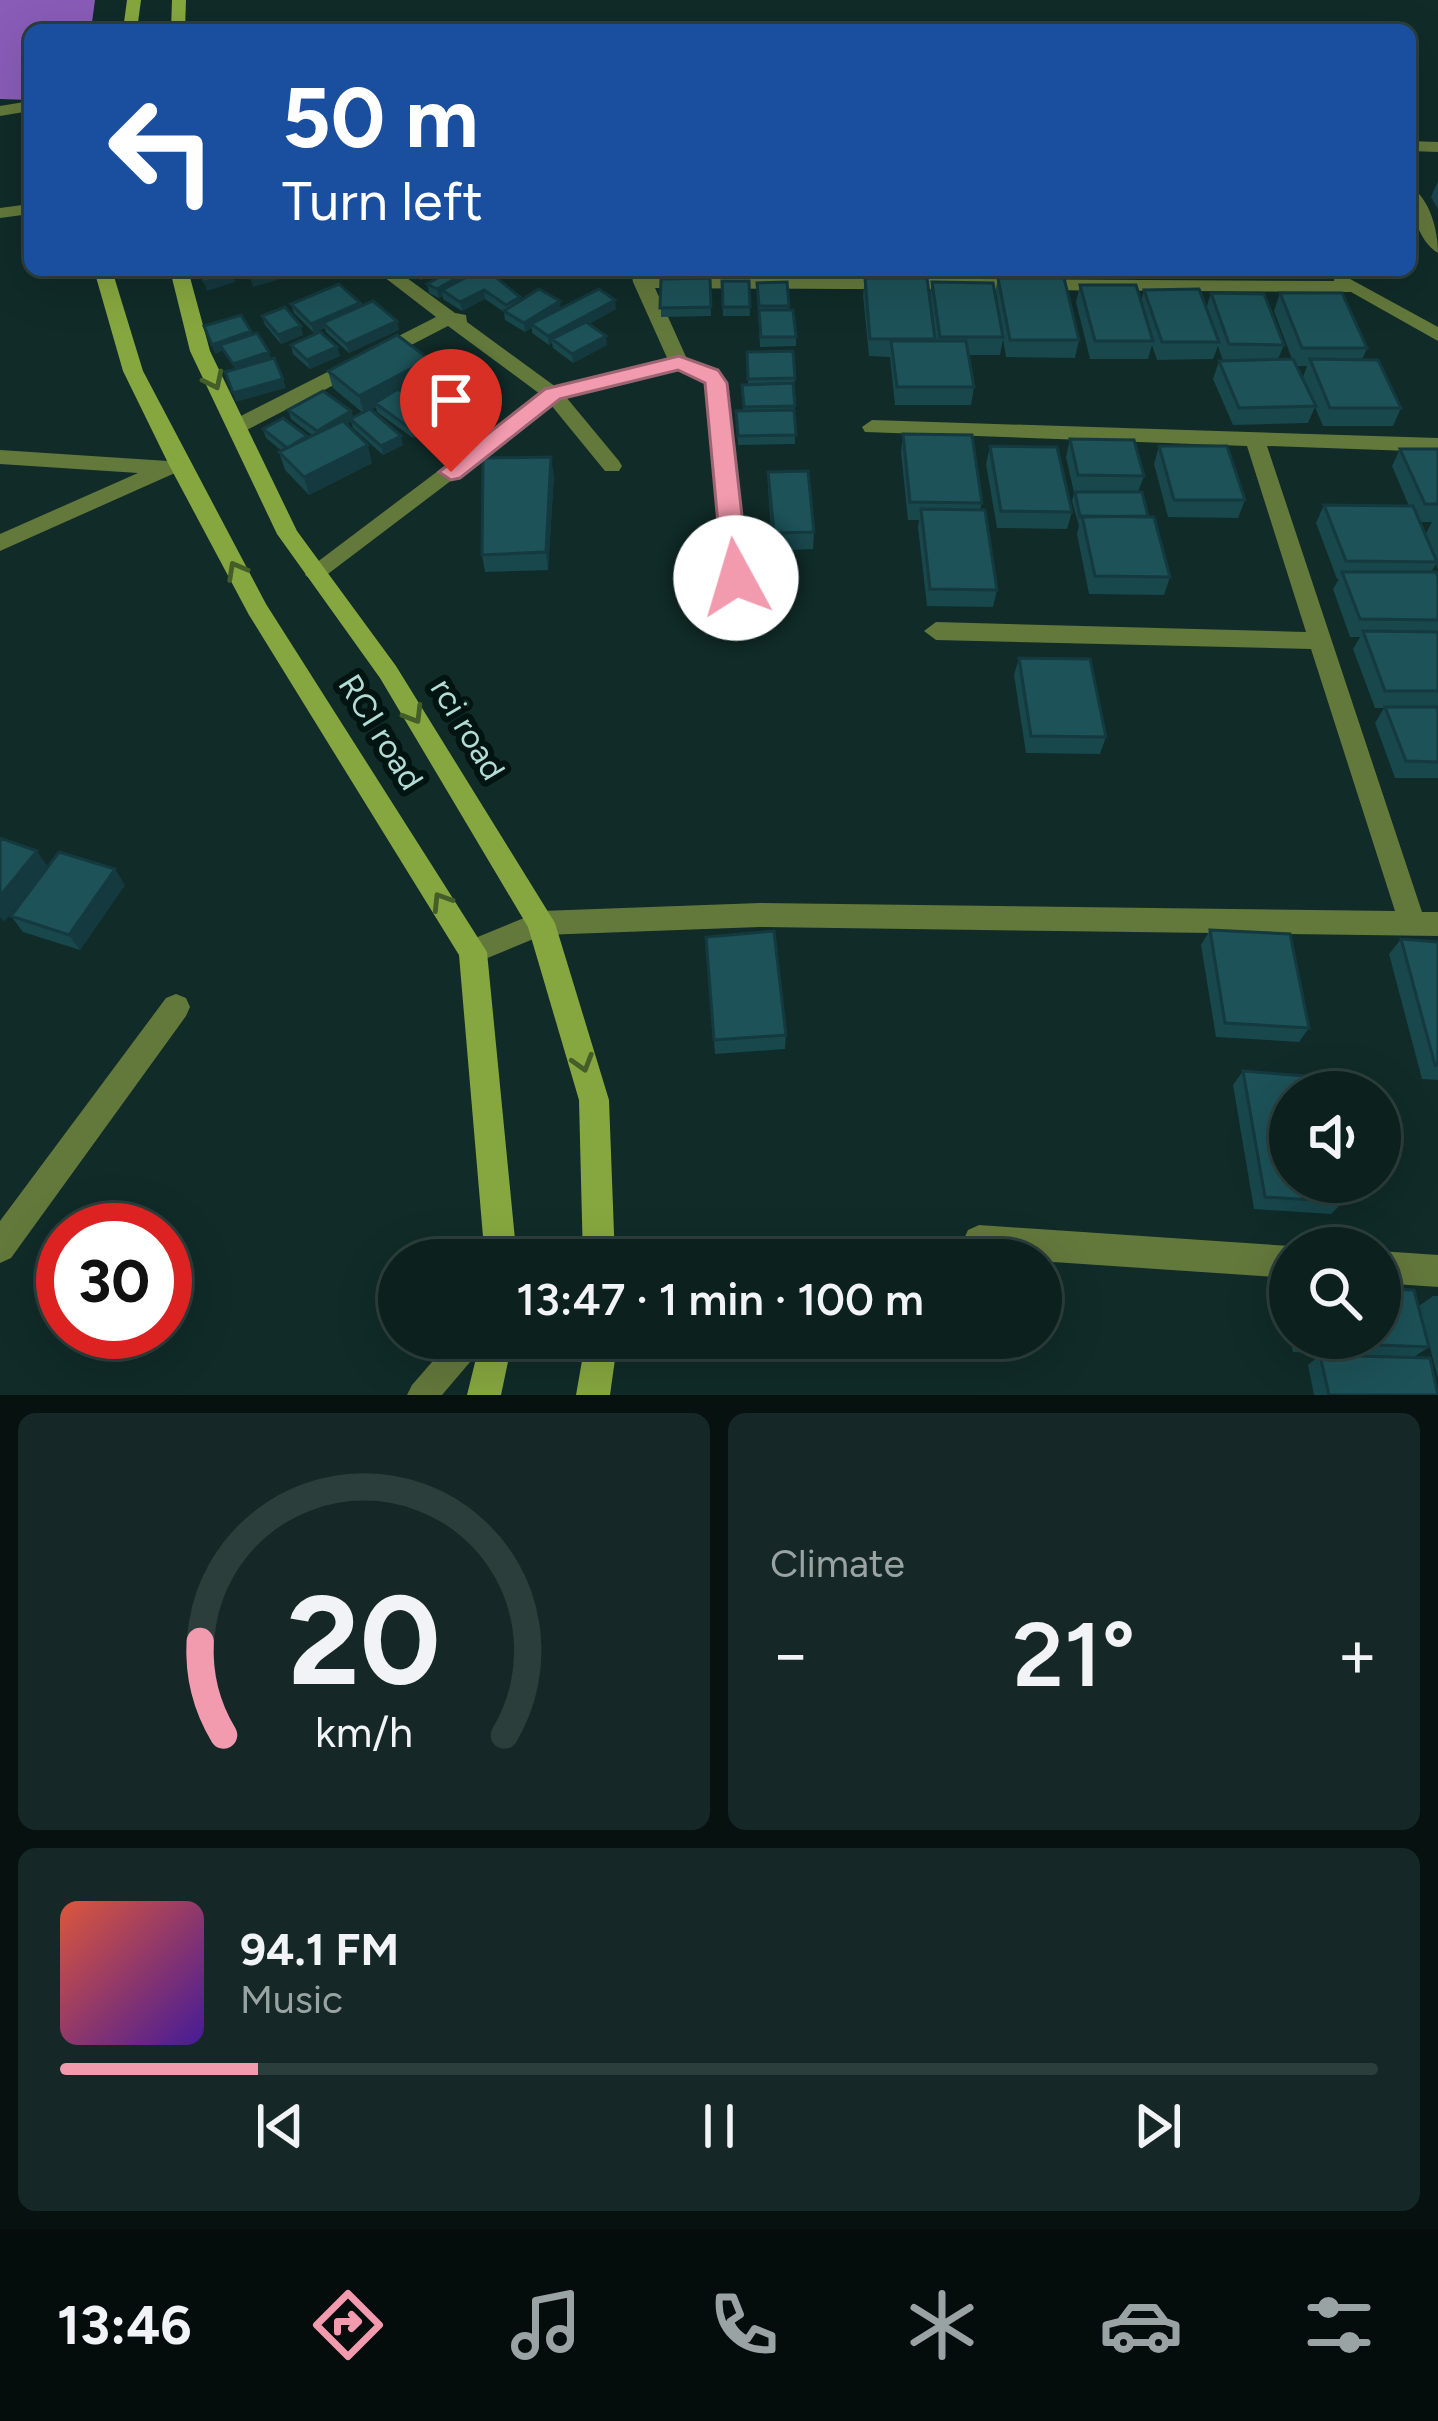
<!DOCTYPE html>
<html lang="en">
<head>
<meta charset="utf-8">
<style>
  body { margin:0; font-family:Figtree,sans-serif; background:#152827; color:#f1f3f6; height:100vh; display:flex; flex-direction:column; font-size:45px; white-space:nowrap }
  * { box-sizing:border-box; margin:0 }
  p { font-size:39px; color:#9aa3a4 }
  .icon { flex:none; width:66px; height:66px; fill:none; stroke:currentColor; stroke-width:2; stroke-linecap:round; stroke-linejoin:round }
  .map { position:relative; height:1395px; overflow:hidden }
  .panel { display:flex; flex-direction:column; gap:18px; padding:18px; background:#071210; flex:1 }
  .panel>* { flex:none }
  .hud { position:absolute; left:24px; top:24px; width:1392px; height:252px; border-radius:18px; box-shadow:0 12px 48px #0002,0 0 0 3px #2c3e3c; background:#1a4fa0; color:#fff; overflow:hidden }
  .buttons { position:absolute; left:1269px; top:1071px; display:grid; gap:24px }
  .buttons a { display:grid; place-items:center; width:132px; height:132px; border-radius:50%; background:#0c201e; box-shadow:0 12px 48px #0002,0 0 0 3px #2c3e3c; font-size:60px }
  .speed { position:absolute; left:36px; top:1203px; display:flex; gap:24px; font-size:60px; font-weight:700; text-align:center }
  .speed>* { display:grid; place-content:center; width:156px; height:156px; border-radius:50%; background:#0c201e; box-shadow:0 12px 48px #0002,0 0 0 3px #2c3e3c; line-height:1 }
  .speed .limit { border:18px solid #d22; background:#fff; color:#111 }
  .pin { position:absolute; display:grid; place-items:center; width:102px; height:102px; color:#fff; margin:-123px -51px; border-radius:50% 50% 50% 0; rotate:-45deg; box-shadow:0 0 12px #0007 }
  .pin .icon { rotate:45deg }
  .me { position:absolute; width:132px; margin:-66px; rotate:354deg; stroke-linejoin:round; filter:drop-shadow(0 0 9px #0008) }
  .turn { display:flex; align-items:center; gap:42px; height:252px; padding:0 60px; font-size:54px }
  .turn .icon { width:156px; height:156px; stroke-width:2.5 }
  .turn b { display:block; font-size:84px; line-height:102px }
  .big { font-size:90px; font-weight:600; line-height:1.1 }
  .panel .card { flex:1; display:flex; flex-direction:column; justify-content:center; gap:18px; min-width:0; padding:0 42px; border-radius:18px; background:#152827 }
  .panel .dial { align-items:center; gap:0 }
  .dial svg { height:312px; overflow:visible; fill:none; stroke:#2c3e3c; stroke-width:7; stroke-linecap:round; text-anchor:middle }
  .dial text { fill:#f1f3f6; stroke:none }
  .song { display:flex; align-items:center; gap:36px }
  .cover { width:144px; height:144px; border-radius:18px; background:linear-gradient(135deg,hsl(10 70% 55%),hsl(260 70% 35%)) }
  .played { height:12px; border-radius:6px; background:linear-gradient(90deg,#f29aae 15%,#2c3e3c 15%) }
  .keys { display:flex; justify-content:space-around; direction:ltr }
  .heat { display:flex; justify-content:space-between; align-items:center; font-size:66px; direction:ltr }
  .panel .tiles { flex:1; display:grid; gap:18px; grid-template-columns:1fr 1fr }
  .card:last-child { grid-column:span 2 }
  .trip { position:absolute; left:378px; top:1239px; width:684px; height:120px; border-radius:60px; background:#0c201e; box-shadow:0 12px 48px #0002,0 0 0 3px #2c3e3c; font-weight:600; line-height:120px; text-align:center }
  .dock { display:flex; height:192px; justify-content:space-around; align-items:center; background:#050d0c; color:#9aa3a4 }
  .dock .icon { width:84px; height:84px }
  .dock .active { color:#f29aae }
  .dock b { font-size:54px; color:#f1f3f6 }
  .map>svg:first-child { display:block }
  .water { fill:#895cb7 }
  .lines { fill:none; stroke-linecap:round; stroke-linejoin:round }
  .service { fill:#63783b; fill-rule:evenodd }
  .minor { fill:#63783b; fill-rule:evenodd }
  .secondary { fill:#86a73f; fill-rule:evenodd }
  .wall { fill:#18474c; fill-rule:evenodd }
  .shaded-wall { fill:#14393e }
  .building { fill:#1c5258; stroke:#14393e; stroke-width:3 }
  .oneway { stroke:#435e28 }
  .route { fill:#f29aae; stroke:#9d6471; stroke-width:3 }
  .labels { text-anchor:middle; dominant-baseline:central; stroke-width:12; stroke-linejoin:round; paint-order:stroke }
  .street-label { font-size:33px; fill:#b3dbd5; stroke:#001411 }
</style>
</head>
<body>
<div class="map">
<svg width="1438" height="1395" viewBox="0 0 1438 1395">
  <rect width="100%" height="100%" fill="#102b28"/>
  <path class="water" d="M 0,0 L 95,0 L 91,30 L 30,30 L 30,100 L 0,99 Z"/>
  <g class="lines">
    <path class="service" d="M 453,1338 L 486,1338 L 482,1348 L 442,1395 L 407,1395 L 412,1385 Z"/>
    <path class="minor" d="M 30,101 L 30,111 L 0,116 L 0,106 Z
      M 1410,141 L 1438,142 L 1438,152 L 1410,151 Z
      M 1410,186 C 1430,199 1438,230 1438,253 C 1418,241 1410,209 1410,186 Z
      M 30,204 L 30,214 L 0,218 L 0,208 Z
      M 375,270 L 396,270 L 455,313 L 466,315 L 467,322 L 556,387 L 668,360 L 633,282 L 631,270 L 647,270 L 650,277 L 1334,281 L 1335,275 L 1341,274 L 1438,327 L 1438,341 L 1351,292 L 655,288 L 687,359 L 717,371 L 726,383 L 747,578 L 744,584 L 728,584 L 725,578 L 706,384 L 678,369 L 566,397 L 619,461 L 622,466 L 619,471 L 605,471 L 551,405 L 316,583 L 305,575 L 308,569 L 540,394 L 448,326 L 243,432 L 229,432 L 229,422 L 436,317 Z
      M 872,420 L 1438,438 L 1438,452 L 1267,446 L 1422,912 L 1438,912 L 1438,936 L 760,927 L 543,935 L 473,964 L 463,961 L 459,952 L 463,943 L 541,911 L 760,903 L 1395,911 L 1311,649 L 936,640 L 924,631 L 936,622 L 1306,632 L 1247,446 L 865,432 L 862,427 Z
      M 0,450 L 168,461 L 178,468 L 175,473 L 0,551 L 0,534 L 138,473 L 0,464 Z
      M 176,994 L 186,998 L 190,1007 L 186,1016 L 11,1258 L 0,1263 L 0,1221 L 166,998 Z
      M 979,1225 L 1290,1246 L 1295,1248 L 1290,1248 L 1290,1278 L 979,1257 L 968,1252 L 963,1241 L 968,1230 Z
      M 1380,1251 L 1438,1255 L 1438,1287 L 1380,1283 Z"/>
    <path class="secondary" d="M 127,0 L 141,0 L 137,30 L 123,30 Z
      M 172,0 L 186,0 L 185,30 L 171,30 Z
      M 94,270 L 112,270 L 143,371 L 266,604 L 487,952 L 517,1260 L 485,1260 L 459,955 L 249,615 L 169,465 L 123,371 Z
      M 170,270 L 188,270 L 210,351 L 297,531 L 396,666 L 555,923 L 609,1100 L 615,1260 L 583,1260 L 579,1100 L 528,927 L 380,678 L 277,534 L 190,351 Z
      M 481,1338 L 513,1338 L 501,1395 L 467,1395 Z
      M 586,1338 L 618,1338 L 610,1395 L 576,1395 Z"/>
  </g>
  <path class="wall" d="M 1438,181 L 1438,209 L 1431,197 Z
    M 406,270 L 441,270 L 421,280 Z
    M 472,270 L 473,274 L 520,297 L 520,301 L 561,309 L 616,309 L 589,324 L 607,345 L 573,363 L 553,348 L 552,343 L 549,345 L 532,333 L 532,328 L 525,332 L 505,320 L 504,312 L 485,299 L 462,311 L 443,299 L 443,296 L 439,298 L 429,293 L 427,284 Z
    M 721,270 L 751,270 L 751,273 L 721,274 Z
    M 710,278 L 711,316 L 661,317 L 661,279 Z
    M 865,278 L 929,299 L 932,282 L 995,294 L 998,278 L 1079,340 L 1075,358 L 1006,357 L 1003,339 L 1000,355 L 968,355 L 974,387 L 971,405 L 895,405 L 890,357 L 869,356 L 863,295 Z
    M 722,281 L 749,281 L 750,316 L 723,316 Z
    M 787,282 L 789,310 L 796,337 L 796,346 L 760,347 L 757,292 Z
    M 1080,285 L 1141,301 L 1144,290 L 1206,309 L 1211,293 L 1284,345 L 1278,359 L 1292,359 L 1274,311 L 1280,293 L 1367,348 L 1362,360 L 1401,408 L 1393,426 L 1323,426 L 1315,407 L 1308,423 L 1233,425 L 1213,379 L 1219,361 L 1223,361 L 1218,346 L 1213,359 L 1157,360 L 1152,345 L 1148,359 L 1090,359 L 1076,302 ZM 1296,366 L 1307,366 L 1303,377 L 1308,391 Z
    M 360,303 L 361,306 L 397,321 L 399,330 L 349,353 L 326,332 L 325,328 L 314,333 L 294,313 L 291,304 Z
    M 262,316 L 303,335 L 281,344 L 265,325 Z
    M 291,345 L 337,347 L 340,356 L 310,369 L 293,354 Z
    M 747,352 L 795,378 L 794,387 L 795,444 L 738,445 L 736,411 L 743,411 L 742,385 L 748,384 Z
    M 429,359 L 432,374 L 478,404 L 444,421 L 412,394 L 411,388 L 403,393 L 436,423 L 413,438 L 377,412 L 376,407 L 371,410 L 403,445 L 383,455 L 353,428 L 351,422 L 346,424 L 372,463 L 309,495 L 285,470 L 279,452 L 282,451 L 266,438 L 263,429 L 307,438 L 313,436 L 291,419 L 288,410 L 351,411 L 353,417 L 363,413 L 333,388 L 328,371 Z
    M 903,434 L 982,503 L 980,510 L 997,590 L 993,607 L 927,606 L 918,527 L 919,520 L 908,520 L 901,452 Z
    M 1070,439 L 1144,476 L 1138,492 L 1170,577 L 1164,595 L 1089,594 L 1077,534 L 1079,526 L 1072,501 L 1074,493 L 1066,457 Z
    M 990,446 L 1072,512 L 1067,529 L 997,528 L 986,464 Z
    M 1159,446 L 1245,500 L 1238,518 L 1168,517 L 1154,464 Z
    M 1400,449 L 1438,449 L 1438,569 L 1436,564 L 1431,572 L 1438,577 L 1438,778 L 1395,778 L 1375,723 L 1384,708 L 1375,708 L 1353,649 L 1360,637 L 1350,637 L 1333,589 L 1339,579 L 1337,579 L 1316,523 L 1324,505 L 1409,506 L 1392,466 ZM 1419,522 L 1432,522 L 1425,535 Z
    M 768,472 L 814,532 L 813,549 L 773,551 L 768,489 Z
    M 554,475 L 548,570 L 485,572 L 482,555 Z
    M 1019,658 L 1106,737 L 1100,754 L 1026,753 L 1014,675 Z
    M 125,885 L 80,950 L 23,932 L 11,916 Z
    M 1210,930 L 1309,1028 L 1299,1042 L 1216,1037 L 1201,945 Z
    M 706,937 L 786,1035 L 785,1049 L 715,1054 Z
    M 1401,939 L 1438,942 L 1438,1080 L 1422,1079 L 1389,954 Z
    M 1243,1071 L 1343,1202 L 1331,1214 L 1254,1209 L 1233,1085 Z
    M 1290,1288 L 1290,1338 L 1380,1338 L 1429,1347 L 1414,1357 L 1293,1352 L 1281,1297 Z
    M 1433,1296 L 1438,1296 L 1438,1378 L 1419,1306 Z
    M 1320,1355 L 1438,1395 L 1314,1395 L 1308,1365 Z"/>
  <path class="shaded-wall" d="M 276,270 L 285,270 L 287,277 L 253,287 L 250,278 Z
    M 421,270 L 441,270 L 421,280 L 419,271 Z
    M 472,270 L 474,279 L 442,290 L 443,296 L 439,298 L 437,289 Z
    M 233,273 L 235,282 L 207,291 L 204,282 Z
    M 484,290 L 485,299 L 462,311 L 460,302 Z
    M 615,300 L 616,309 L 555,342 L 552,339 L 552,343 L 549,345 L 548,336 Z
    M 560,301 L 561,310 L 531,324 L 532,328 L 525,332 L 524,323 Z
    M 360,303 L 362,312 L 323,323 L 325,328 L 314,333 L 311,324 Z
    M 397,321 L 399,330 L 349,353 L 346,344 Z
    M 301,326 L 303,335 L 281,344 L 278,335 Z
    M 251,331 L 254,340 L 220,345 L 222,351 L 215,354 L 212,345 Z
    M 606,336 L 607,345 L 573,363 L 572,354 Z
    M 337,347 L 340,356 L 310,369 L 307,360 Z
    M 269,352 L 272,361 L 236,373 L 233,364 Z
    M 429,359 L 433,377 L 410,385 L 411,388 L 378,406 L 375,403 L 376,407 L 364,413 L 359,396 Z
    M 283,379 L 286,388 L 236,402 L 233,393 Z
    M 476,395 L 478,404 L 444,421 L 442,412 Z
    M 351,411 L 354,420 L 350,419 L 351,422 L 319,440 L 317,431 Z
    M 434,414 L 436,423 L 413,438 L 411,429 Z
    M 401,436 L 403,445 L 383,455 L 381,446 Z
    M 368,445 L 372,463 L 309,495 L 304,477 Z
    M 551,457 L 554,475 L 548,570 L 546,552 Z
    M 37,851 L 48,867 L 4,922 L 0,917 L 0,896 Z
    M 115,869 L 125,885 L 80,950 L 69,935 Z"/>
  <path class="building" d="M 198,270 L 231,270 L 233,273 L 204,282 Z
    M 245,270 L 276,270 L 250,278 Z
    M 452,270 L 471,270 L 437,289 L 427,284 Z
    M 480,270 L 487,270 L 520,297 L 506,305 L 484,290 L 460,302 L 442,290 Z
    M 710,278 L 711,307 L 660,308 L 661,279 Z
    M 865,278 L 927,278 L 935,339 L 870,339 Z
    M 998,278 L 1064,278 L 1079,340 L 1010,340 Z
    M 722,281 L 749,281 L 750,307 L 723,307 Z
    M 787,282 L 789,306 L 759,306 L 757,283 Z
    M 932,282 L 993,283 L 1003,337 L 940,337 Z
    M 339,284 L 360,303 L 311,324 L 291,304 Z
    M 1080,285 L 1136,285 L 1153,341 L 1095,341 Z
    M 539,289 L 560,301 L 524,323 L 504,311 Z
    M 599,289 L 615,300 L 548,336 L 531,324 Z
    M 1199,289 L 1219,342 L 1162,342 L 1144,290 Z
    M 1211,293 L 1264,294 L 1284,345 L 1229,344 Z
    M 1280,293 L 1342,293 L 1367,348 L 1302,348 Z
    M 373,301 L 397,321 L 346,344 L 323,323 Z
    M 285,307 L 301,326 L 278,335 L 262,316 Z
    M 759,310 L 793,310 L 796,337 L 761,337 Z
    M 241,315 L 251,331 L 212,345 L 204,326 Z
    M 586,322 L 606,336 L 572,354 L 552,339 Z
    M 320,332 L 337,347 L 307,360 L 291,345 Z
    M 257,333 L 269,352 L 233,364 L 220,345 Z
    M 397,335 L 429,359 L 359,396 L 328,371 Z
    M 891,341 L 966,341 L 974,387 L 897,387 Z
    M 793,351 L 795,378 L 748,379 L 747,352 Z
    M 274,358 L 283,379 L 233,393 L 225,372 Z
    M 1293,359 L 1316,406 L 1239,408 L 1219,361 Z
    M 1310,359 L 1378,360 L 1401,408 L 1330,408 Z
    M 444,368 L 476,395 L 442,412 L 410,385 Z
    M 793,383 L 795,406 L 744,407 L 742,385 Z
    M 398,389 L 434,414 L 411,429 L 375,403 Z
    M 323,391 L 351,411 L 317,431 L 288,410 Z
    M 370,409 L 401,436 L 381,446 L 350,419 Z
    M 794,410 L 796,435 L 738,436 L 736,411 Z
    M 283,418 L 307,436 L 287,448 L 263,429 Z
    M 343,421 L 368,445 L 304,477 L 279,452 Z
    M 903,434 L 972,435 L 982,503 L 910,502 Z
    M 1070,439 L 1134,440 L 1144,476 L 1078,475 Z
    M 990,446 L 1057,447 L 1072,512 L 1001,511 Z
    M 1159,446 L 1227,446 L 1245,500 L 1174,500 Z
    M 1400,449 L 1438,449 L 1438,504 L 1425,504 Z
    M 551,457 L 546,552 L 482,555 L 483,458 Z
    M 808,471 L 814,532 L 774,533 L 768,472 Z
    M 1075,492 L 1142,492 L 1148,516 L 1080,517 Z
    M 1324,505 L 1413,506 L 1437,562 L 1346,561 Z
    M 921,509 L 985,510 L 997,590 L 930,589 Z
    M 1082,516 L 1154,517 L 1170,577 L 1095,576 Z
    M 1342,572 L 1436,572 L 1438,577 L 1438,620 L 1360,619 Z
    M 1363,631 L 1438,632 L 1438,691 L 1385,691 Z
    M 1019,658 L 1090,659 L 1106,737 L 1031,736 Z
    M 1385,707 L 1438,707 L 1438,762 L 1406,761 Z
    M 0,838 L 37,851 L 0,896 Z
    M 59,852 L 115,869 L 69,935 L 11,916 Z
    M 1210,930 L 1290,934 L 1309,1028 L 1225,1023 Z
    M 774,931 L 786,1035 L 714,1040 L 706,937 Z
    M 1401,939 L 1438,942 L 1438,1065 L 1435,1065 Z
    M 1243,1071 L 1317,1077 L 1320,1092 L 1290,1092 L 1290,1182 L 1339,1182 L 1343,1202 L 1265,1197 Z
    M 1380,1289 L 1414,1290 L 1429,1347 L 1305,1342 L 1304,1338 L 1380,1338 Z
    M 1320,1355 L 1430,1358 L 1438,1395 L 1329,1395 Z"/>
  <defs><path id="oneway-chevron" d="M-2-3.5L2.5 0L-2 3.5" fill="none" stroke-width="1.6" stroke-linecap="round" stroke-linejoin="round" transform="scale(3)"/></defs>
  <g class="oneway">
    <use href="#oneway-chevron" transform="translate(214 381) rotate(64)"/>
    <use href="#oneway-chevron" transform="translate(236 570) rotate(-119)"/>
    <use href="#oneway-chevron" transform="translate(414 715) rotate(59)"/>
    <use href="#oneway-chevron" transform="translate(441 901) rotate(-122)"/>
    <use href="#oneway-chevron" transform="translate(583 1063) rotate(73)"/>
  </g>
  <path class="route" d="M 679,356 L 718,370 L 727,383 L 749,578 L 745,585 L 727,585 L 723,578 L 705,383 L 678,370 L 560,399 L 460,478 L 451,480 L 439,472 L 545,389 Z"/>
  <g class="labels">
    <g class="street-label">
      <text transform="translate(468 729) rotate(59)">rci road</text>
      <text transform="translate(381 732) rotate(58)">RCI road</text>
    </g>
  </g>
</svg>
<div class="buttons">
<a><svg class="icon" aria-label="sound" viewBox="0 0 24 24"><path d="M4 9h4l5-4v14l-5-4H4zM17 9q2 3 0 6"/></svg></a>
<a><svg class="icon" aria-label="search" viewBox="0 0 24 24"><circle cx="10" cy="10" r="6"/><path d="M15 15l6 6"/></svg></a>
</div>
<div class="speed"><div class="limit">30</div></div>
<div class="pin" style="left:451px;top:472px;background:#d93025"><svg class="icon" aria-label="arrive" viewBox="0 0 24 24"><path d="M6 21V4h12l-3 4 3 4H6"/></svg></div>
<svg class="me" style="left:736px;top:578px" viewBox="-20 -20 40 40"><circle r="19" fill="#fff"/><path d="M0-13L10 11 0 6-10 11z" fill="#f29aae"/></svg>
<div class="trip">13:47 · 1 min · 100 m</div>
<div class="hud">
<div class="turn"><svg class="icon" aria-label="left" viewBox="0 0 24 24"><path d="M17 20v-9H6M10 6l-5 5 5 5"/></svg><div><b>50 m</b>Turn left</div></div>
</div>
</div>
<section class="panel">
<div class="tiles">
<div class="card dial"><svg viewBox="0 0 100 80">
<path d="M14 69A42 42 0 1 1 86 69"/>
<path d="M14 69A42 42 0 0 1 8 45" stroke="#f29aae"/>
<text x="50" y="56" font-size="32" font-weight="700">20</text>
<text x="50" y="72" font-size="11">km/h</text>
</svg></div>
<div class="card"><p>Climate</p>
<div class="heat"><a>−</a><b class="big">21°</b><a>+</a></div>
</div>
<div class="card">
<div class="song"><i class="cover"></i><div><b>94.1 FM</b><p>Music</p></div></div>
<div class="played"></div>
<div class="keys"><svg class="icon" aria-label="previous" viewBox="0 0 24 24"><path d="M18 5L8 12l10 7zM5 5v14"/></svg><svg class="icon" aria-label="pause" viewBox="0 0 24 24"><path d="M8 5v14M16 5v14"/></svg><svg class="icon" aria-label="next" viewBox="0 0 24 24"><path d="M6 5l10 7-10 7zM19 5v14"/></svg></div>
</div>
</div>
</section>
<nav class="dock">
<b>13:46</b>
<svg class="icon active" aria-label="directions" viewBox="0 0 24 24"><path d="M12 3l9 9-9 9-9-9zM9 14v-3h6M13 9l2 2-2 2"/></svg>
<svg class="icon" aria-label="music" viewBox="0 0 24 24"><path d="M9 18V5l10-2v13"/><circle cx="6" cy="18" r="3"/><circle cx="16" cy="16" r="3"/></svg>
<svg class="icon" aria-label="phone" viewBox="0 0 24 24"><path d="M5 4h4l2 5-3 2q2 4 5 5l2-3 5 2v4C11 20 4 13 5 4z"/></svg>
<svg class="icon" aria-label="climate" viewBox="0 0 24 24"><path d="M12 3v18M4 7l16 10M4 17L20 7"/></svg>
<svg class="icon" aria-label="car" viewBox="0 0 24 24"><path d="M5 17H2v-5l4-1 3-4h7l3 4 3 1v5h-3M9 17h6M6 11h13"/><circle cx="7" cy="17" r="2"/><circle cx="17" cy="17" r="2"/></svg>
<svg class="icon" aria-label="filters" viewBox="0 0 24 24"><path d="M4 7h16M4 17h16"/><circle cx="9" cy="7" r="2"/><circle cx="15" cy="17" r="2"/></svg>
</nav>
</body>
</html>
